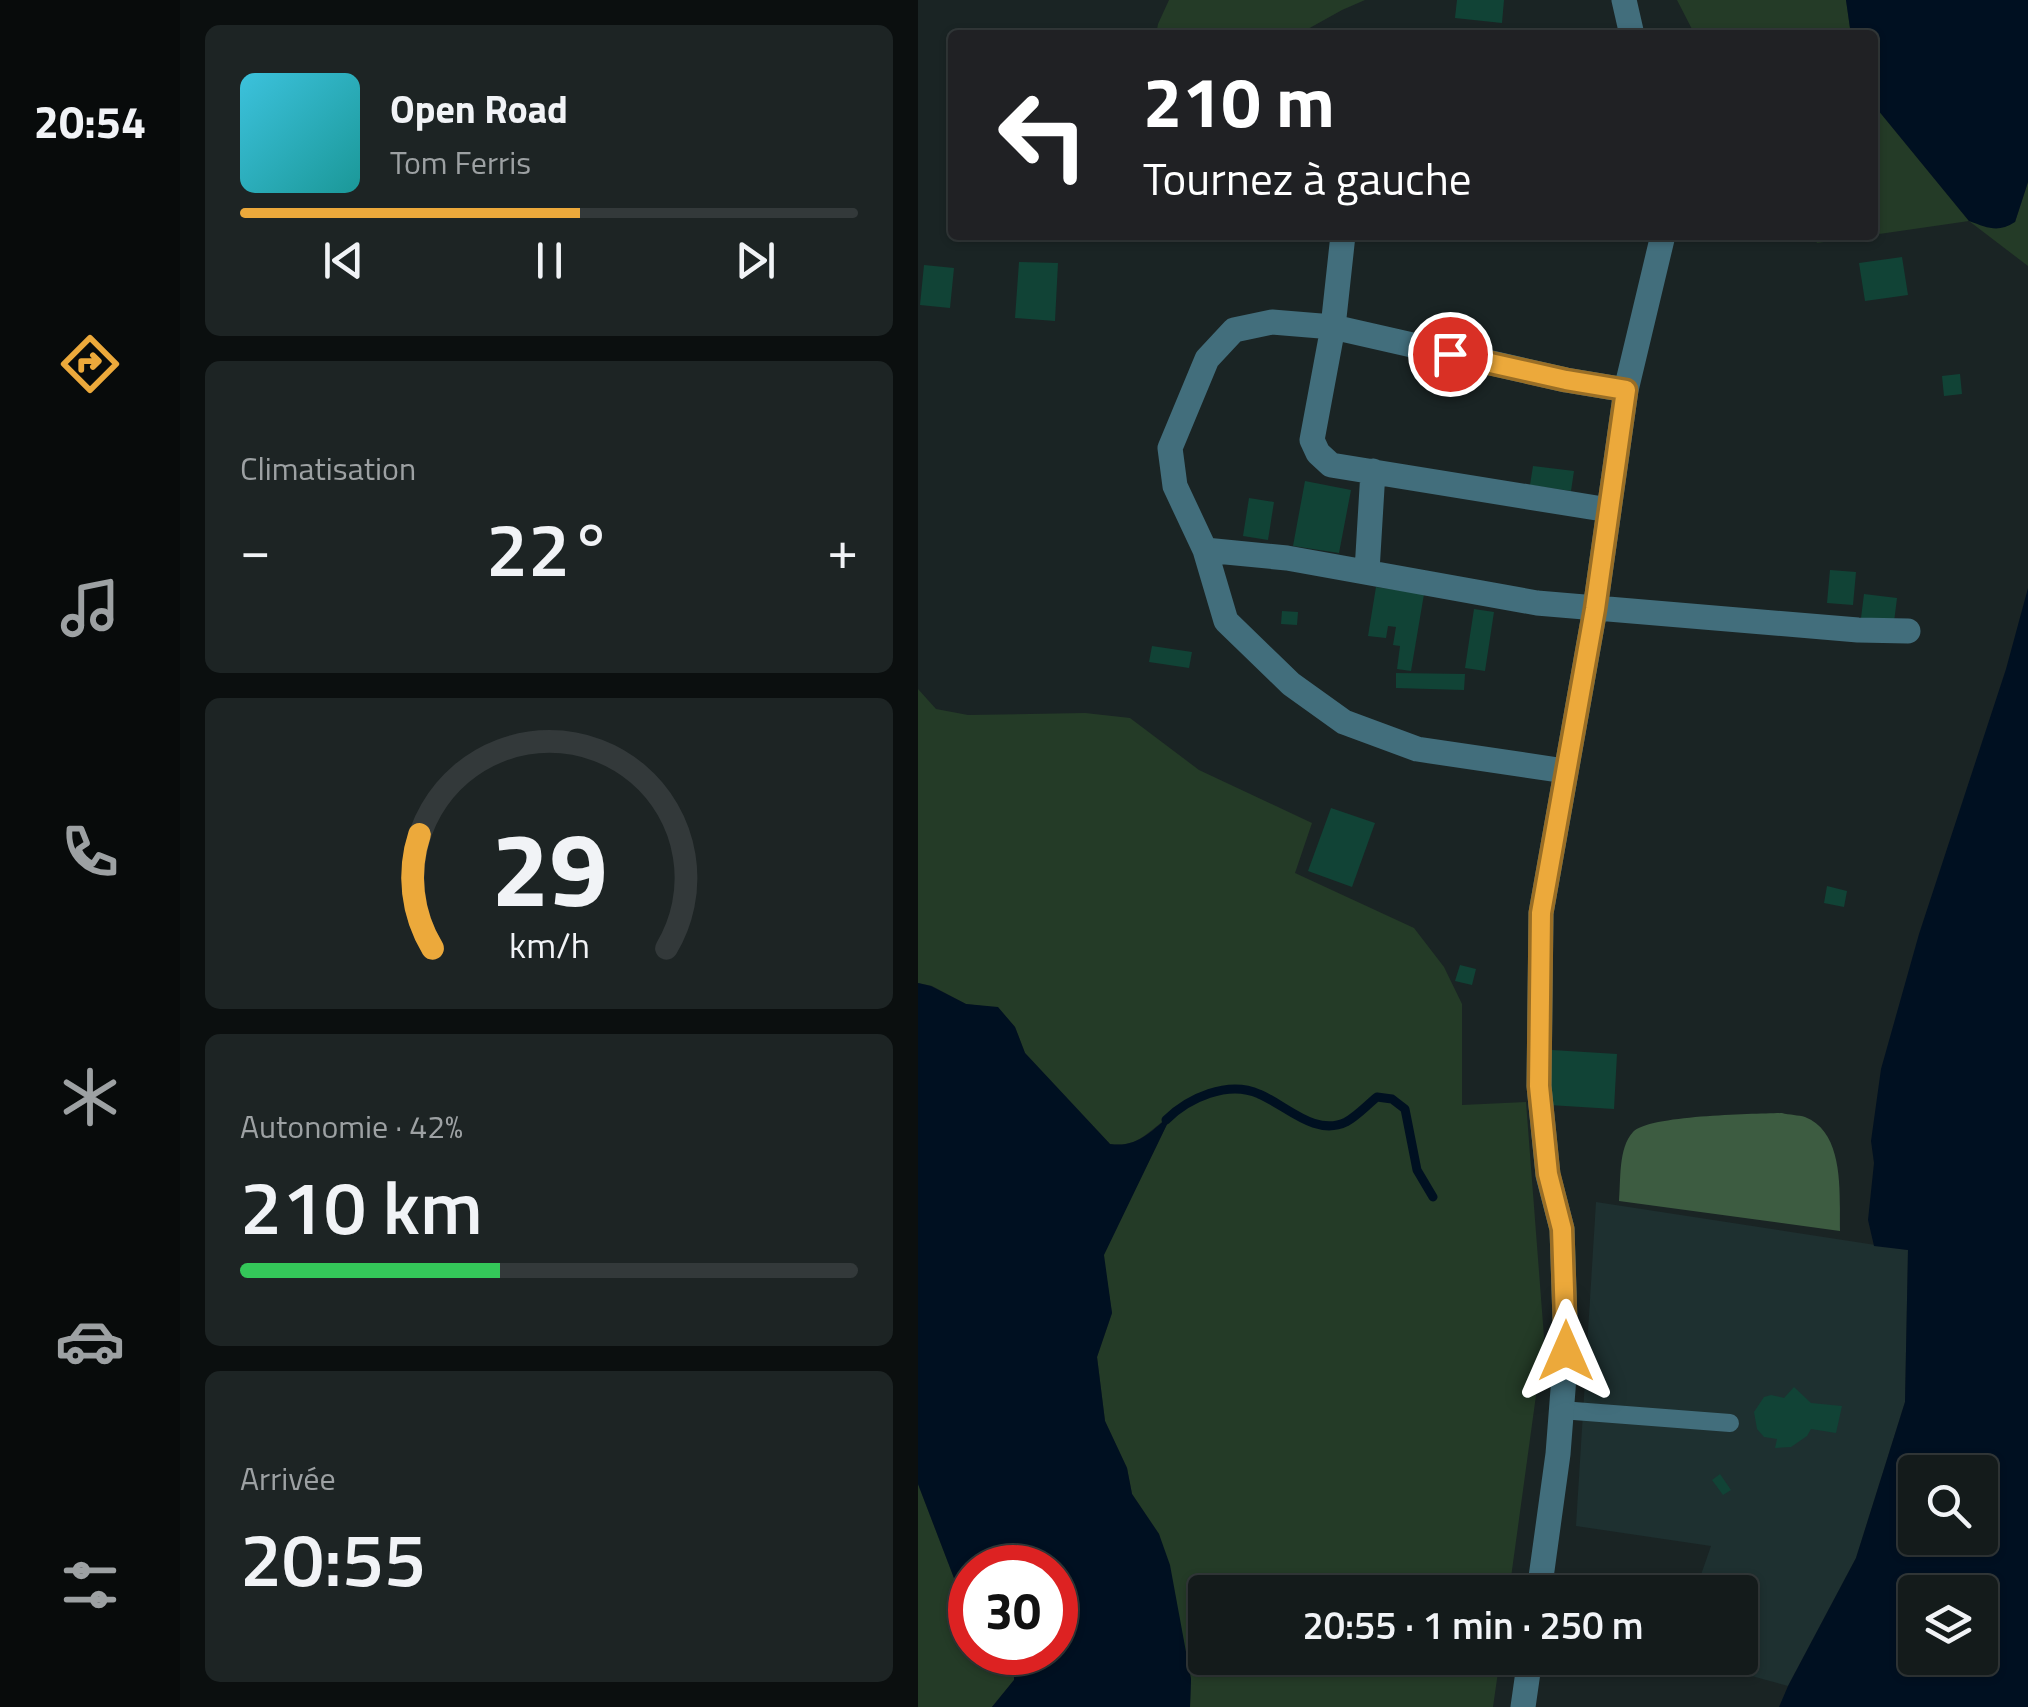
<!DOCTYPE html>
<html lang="fr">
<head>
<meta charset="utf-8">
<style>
  body { margin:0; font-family:"Titillium Web",sans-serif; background:#1d2424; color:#f1f3f6; height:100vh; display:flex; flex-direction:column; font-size:38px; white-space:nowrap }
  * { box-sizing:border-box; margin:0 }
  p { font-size:32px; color:#9da1a3 }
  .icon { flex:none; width:55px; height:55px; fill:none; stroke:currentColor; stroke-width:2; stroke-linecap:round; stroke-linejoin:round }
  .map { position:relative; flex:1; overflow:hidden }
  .side { display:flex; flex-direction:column; gap:25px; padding:25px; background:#0b0f0f; width:738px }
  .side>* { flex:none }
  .banner { position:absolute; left:30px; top:30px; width:930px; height:210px; border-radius:10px; box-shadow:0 2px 8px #0004,0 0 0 2px #33393a; background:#202124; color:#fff; overflow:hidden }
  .buttons { position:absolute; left:980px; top:1455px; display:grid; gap:20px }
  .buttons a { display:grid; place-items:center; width:100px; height:100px; border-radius:10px; background:#141b1b; box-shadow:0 2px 8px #0004,0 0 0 2px #33393a; font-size:50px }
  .speed { position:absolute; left:30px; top:1545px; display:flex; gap:20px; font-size:50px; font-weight:700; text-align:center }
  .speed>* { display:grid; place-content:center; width:130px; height:130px; border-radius:50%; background:#141b1b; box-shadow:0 2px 8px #0004,0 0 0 2px #33393a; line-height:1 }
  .speed .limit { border:15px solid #d22; background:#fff; color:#111 }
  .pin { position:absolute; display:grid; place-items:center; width:85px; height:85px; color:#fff; margin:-42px; border:5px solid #fff; border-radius:50%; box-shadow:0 2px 10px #0007 }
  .me { position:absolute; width:110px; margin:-55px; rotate:0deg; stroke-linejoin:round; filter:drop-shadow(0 0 8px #0008) }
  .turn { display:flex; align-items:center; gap:35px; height:210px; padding:0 30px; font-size:45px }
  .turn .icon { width:130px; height:130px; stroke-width:2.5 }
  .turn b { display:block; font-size:70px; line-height:85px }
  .big { font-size:75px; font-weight:600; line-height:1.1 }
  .side .widget { flex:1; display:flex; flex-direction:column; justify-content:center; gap:15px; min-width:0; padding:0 35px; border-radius:15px; background:#1d2424 }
  .side .dial { align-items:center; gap:0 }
  .dial svg { height:260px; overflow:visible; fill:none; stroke:#33393a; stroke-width:7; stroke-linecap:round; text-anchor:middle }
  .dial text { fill:#f1f3f6; stroke:none }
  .song { display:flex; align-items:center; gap:30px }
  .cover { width:120px; height:120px; border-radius:15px; background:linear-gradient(135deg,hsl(190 70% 55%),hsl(180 70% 35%)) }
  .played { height:10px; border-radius:5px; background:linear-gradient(90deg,#eca93b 55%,#33393a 55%) }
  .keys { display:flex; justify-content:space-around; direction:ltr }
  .heat { display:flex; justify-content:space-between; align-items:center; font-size:55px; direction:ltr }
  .charge { height:15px; border-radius:8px; background:linear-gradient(90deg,#34c759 42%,#33393a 0) }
  .trip { position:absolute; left:270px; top:1575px; width:570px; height:100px; border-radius:10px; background:#141b1b; box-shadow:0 2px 8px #0004,0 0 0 2px #33393a; font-weight:600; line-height:100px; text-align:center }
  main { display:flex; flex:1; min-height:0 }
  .dock { display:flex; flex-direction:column; width:180px; justify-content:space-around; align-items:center; background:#080b0b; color:#9da1a3 }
  .dock .icon { width:70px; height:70px }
  .dock .active { color:#eca93b }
  .dock b { font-size:45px; color:#f1f3f6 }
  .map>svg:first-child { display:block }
  .built { fill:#1e3030 }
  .green { fill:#243b27 }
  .forest { fill:#3d5c41 }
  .water { fill:#001021; fill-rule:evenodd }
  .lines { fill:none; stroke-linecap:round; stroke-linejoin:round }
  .stream { stroke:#001021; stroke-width:9 }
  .building { fill:#114336 }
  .lane { stroke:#426e7c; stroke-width:18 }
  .street { stroke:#426e7c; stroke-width:25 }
  .route-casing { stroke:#996e26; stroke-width:25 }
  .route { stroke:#eca93b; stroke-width:18 }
</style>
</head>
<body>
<main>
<nav class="dock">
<b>20:54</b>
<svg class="icon active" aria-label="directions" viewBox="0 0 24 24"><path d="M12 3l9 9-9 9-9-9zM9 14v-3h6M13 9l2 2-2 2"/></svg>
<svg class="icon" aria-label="music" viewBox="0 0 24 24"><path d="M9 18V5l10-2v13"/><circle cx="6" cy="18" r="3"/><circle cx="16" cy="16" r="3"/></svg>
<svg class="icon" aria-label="phone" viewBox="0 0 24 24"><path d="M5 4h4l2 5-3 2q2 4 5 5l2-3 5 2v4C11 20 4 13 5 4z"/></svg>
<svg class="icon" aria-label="climate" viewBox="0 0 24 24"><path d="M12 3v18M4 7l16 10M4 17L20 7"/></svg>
<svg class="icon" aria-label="car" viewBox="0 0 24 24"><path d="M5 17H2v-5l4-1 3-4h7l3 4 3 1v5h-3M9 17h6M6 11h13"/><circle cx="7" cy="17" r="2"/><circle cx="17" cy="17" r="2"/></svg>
<svg class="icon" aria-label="filters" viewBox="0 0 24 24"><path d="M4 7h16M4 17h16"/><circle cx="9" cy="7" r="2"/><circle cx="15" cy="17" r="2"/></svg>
</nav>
<section class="side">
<div class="widget">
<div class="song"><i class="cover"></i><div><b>Open Road</b><p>Tom Ferris</p></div></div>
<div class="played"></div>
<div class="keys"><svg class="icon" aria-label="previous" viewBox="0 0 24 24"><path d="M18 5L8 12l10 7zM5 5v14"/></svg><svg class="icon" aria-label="pause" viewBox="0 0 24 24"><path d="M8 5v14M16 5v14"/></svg><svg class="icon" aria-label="next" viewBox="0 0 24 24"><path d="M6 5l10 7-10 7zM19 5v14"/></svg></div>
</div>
<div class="widget"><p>Climatisation</p>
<div class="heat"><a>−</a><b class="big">22°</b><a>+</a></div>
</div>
<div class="widget dial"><svg viewBox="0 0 100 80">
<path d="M14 69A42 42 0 1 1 86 69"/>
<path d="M14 69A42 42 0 0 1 10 34" stroke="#eca93b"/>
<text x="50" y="56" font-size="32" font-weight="700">29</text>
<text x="50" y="72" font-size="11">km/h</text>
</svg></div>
<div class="widget"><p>Autonomie · 42%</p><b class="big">210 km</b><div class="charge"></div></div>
<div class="widget"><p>Arrivée</p><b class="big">20:55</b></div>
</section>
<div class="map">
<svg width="1111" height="1707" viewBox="0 0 1111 1707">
  <rect width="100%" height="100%" fill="#1a2424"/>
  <path class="built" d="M 678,1202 L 990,1250 L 987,1402 L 938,1558 L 870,1686 L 768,1658 L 822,1658 L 822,1592 L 777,1592 L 793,1546 L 658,1526 Z"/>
  <path class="green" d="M 251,0 L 447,0 L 424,10 L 379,35 L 238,35 L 240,24 Z
    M 759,0 L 928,0 L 933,35 L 777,35 Z
    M 955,99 L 960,110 L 1051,221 L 1097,222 L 1110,182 L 1110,266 L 1051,221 L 899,243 L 896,235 L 955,235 Z
    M 0,689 L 18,709 L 50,715 L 167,713 L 212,718 L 281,770 L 394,823 L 377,873 L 496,928 L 526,967 L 544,1004 L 544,1105 L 608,1102 L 626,1337 L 591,1592 L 288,1592 L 288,1658 L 582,1658 L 575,1707 L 272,1707 L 273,1679 L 241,1534 L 214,1494 L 209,1468 L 187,1421 L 179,1357 L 194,1313 L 185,1255 L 253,1116 C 230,1130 222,1148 192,1144 L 107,1053 L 97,1027 L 80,1008 L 48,1004 L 14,986 L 0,983 Z
    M 0,1484 L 36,1578 L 52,1596 L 52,1652 L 96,1653 L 96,1680 L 74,1707 L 0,1707 Z"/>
  <path class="forest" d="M 864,1113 C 871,1115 881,1115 887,1117 C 928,1133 921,1197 922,1231 L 701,1201 C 703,1181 700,1148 715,1132 C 731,1115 837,1114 864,1113 Z"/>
  <path class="water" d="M 928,0 L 1110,0 L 1110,182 L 1097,222 C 1080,233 1070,228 1051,221 L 960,110 L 955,99 L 955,35 L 933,35 Z
    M 1110,588 L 1110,1707 L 861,1707 L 870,1686 L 938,1558 L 987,1402 L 990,1250 L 956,1246 L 950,1220 L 956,1163 L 953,1141 L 963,1069 L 1001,934 L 1088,669 ZM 998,1472 L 1062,1472 L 1062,1538 L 998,1538 ZM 998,1592 L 1062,1592 L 1062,1658 L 998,1658 Z
    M 0,983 L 13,986 L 48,1004 L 80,1007 L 97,1027 L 107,1053 L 192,1144 C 220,1148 233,1131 254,1114 L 186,1255 L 194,1313 L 179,1357 L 187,1421 L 209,1468 L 214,1494 L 241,1534 L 252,1565 L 273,1679 L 272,1707 L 74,1707 L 96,1680 L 96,1653 L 138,1652 L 138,1568 L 52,1568 L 52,1596 L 36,1578 L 0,1484 Z"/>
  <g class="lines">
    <path class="stream" d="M 248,1120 C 270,1098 310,1080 341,1094 C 368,1105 397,1137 428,1122 C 439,1116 449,1105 459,1097 L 474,1099 L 487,1109 L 499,1170 L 515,1197"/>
  </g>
  <path class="building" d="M 539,0 L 586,0 L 584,23 L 537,18 Z
    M 984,257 L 990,295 L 947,301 L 941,263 Z
    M 101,262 L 140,263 L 137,321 L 97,318 Z
    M 6,265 L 36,268 L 32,308 L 2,305 Z
    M 1042,374 L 1044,394 L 1026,396 L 1024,376 Z
    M 615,466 L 656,471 L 653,491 L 612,485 Z
    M 387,481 L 433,490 L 421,553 L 375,546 Z
    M 331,498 L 356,502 L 350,540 L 325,536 Z
    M 912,570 L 938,572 L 935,605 L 909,603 Z
    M 458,587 L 506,594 L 493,671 L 479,669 L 482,646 L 475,645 L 478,627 L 470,626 L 468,638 L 450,636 Z
    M 946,594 L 979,598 L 976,622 L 943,618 Z
    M 556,609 L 576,612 L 567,671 L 547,668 Z
    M 364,611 L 380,612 L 379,625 L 363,624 Z
    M 234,646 L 274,652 L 271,668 L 231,662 Z
    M 478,673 L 547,674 L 546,690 L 478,688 Z
    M 413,808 L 457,823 L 434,887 L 390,871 Z
    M 909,886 L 929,891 L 926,907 L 906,903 Z
    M 542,965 L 558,969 L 554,985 L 537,981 Z
    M 634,1050 L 699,1054 L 696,1109 L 631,1105 Z
    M 876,1387 L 893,1403 L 924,1406 L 918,1433 L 893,1429 L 889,1436 L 873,1447 L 857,1448 L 859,1439 L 846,1437 L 839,1429 L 836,1412 L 846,1397 L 853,1395 L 866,1398 Z
    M 802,1474 L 813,1490 L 805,1495 L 794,1480 Z"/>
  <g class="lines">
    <path class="lane" d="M 643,1410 L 812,1423"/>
    <path class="street" d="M 706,0 L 714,35
      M 425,235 L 415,327 L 394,440 L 400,453 L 413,465 L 691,510
      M 287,550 L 369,558 L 619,603 L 940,630 L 990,631
      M 449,571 L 455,471
      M 647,771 L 499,749 L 426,722 L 373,684 L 308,621 L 287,550 L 257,486 L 252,448 L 289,359 L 316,330 L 354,322 L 415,327 L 648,380 L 708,390
      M 621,1592 L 640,1454 L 648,1351 L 644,1229 L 630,1175 L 621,1086 L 623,913 L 677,609 L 708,390 L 745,235
      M 605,1707 L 612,1658"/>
  </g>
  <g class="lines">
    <defs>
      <path id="route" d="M 532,354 L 648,380 L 708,390 L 677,609 L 623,913 L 621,1086 L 630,1174 L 644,1229 L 648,1351"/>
    </defs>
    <use href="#route" class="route-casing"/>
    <use href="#route" class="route"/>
  </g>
</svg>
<div class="buttons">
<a><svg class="icon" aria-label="search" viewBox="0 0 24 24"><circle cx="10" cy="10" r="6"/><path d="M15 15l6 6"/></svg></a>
<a><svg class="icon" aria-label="layers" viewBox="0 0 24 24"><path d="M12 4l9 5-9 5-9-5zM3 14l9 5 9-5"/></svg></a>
</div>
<div class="speed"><div class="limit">30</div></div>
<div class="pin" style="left:532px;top:354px;background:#d93025"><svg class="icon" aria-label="arrive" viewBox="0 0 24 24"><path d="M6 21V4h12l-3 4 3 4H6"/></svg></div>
<svg class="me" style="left:648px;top:1351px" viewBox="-20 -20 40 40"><path d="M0-17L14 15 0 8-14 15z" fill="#eca93b" stroke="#fff" stroke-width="4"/></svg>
<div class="trip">20:55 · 1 min · 250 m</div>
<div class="banner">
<div class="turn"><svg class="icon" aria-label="left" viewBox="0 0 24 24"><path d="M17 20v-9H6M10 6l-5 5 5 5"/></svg><div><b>210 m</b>Tournez à gauche</div></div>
</div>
</div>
</main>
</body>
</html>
